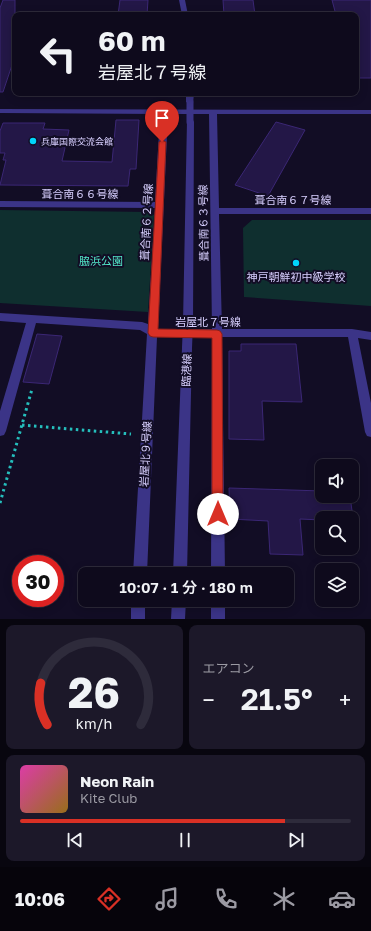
<!DOCTYPE html>
<html lang="ja">
<head>
<meta charset="utf-8">
<style>
  body { margin:0; font-family:"Golos Text","Noto Sans JP",sans-serif; background:#1c1829; color:#f1f3f6; height:100vh; display:flex; flex-direction:column; font-size:15px; white-space:nowrap }
  * { box-sizing:border-box; margin:0 }
  p { font-size:13px; color:#9b9aa3 }
  .icon { flex:none; width:22px; height:22px; fill:none; stroke:currentColor; stroke-width:2; stroke-linecap:round; stroke-linejoin:round }
  .map { position:relative; height:619px; overflow:hidden }
  .side { display:flex; flex-direction:column; gap:6px; padding:6px; background:#08060f; flex:1 }
  .side>* { flex:none }
  .hud { position:absolute; left:12px; top:12px; width:347px; height:84px; border-radius:8px; box-shadow:0 2px 10px #0003,0 0 0 1px #2e2b3b; background:#0e0a1c; color:#f1f3f6; overflow:hidden }
  .controls { position:absolute; left:315px; top:459px; display:grid; gap:8px }
  .controls a { display:grid; place-items:center; width:44px; height:44px; border-radius:8px; background:#0e0a1c; box-shadow:0 2px 10px #0003,0 0 0 1px #2e2b3b; font-size:20px }
  .speed { position:absolute; left:12px; top:555px; display:flex; gap:8px; font-size:20px; font-weight:700; text-align:center }
  .speed>* { display:grid; place-content:center; width:52px; height:52px; border-radius:50%; background:#0e0a1c; box-shadow:0 2px 10px #0003,0 0 0 1px #2e2b3b; line-height:1 }
  .speed .limit { border:6px solid #d22; background:#fff; color:#111 }
  .pin { position:absolute; display:grid; place-items:center; width:34px; height:34px; color:#fff; margin:-41px -17px; border-radius:50% 50% 50% 0; rotate:-45deg; box-shadow:0 0 4px #0007 }
  .pin .icon { rotate:45deg }
  .me { position:absolute; width:44px; margin:-22px; rotate:0deg; stroke-linejoin:round; filter:drop-shadow(0 0 3px #0008) }
  .turn { display:flex; align-items:center; gap:14px; height:84px; padding:0 20px; font-size:18px }
  .turn .icon { width:52px; height:52px; stroke-width:2.5 }
  .turn b { display:block; font-size:28px; line-height:34px }
  .big { font-size:30px; font-weight:600; line-height:1.1 }
  .side .tile { flex:1; display:flex; flex-direction:column; justify-content:center; gap:6px; min-width:0; padding:0 14px; border-radius:8px; background:#1c1829 }
  .side .dial { align-items:center; gap:0 }
  .dial svg { height:104px; overflow:visible; fill:none; stroke:#2e2b3b; stroke-width:7; stroke-linecap:round; text-anchor:middle }
  .dial text { fill:#f1f3f6; stroke:none }
  .song { display:flex; align-items:center; gap:12px }
  .cover { width:48px; height:48px; border-radius:6px; background:linear-gradient(135deg,hsl(320 70% 55%),hsl(40 70% 35%)) }
  .played { height:4px; border-radius:2px; background:linear-gradient(90deg,#d93025 80%,#2e2b3b 80%) }
  .keys { display:flex; justify-content:space-around; direction:ltr }
  .heat { display:flex; justify-content:space-between; align-items:center; font-size:22px; direction:ltr }
  .side .tiles { flex:1; display:grid; gap:6px; grid-template-columns:1fr 1fr }
  .tile:last-child { grid-column:span 2 }
  .trip { position:absolute; left:78px; top:567px; width:216px; height:40px; border-radius:8px; background:#0e0a1c; box-shadow:0 2px 10px #0003,0 0 0 1px #2e2b3b; font-weight:600; line-height:40px; text-align:center }
  .tabs { display:flex; height:64px; justify-content:space-around; align-items:center; background:#06040b; color:#9b9aa3 }
  .tabs .icon { width:28px; height:28px }
  .tabs .selected { color:#d93025 }
  .tabs b { font-size:18px; color:#f1f3f6 }
  .map>svg:first-child { display:block }
  .green { fill:#0f2f2f }
  .building { fill:#231747; stroke:#3b2775 }
  .lines { fill:none; stroke-linecap:round; stroke-linejoin:round }
  .path { stroke:#25bebc; stroke-width:3; stroke-dasharray:2.5 3.5; stroke-linecap:butt }
  .minor { fill:#3b3487; fill-rule:evenodd }
  .minor-bridge-far1 { stroke:#3b3487; stroke-width:7 }
  .minor-bridge { stroke:#3b3487; stroke-width:10 }
  .route { fill:#d93025; stroke:#8d1f18 }
  .poi-dot { fill:#00d6fb; stroke:#120d25; stroke-width:1.5 }
  .labels { text-anchor:middle; dominant-baseline:central; stroke-width:4; stroke-linejoin:round; paint-order:stroke }
  .far-poi-label { font-size:9px; fill:#d8d0ff; stroke:#120d25; text-anchor:start }
  .street-label { font-size:11px; fill:#d8d0ff; stroke:#120d25 }
  .park-label { font-size:11px; fill:#53e8ca; stroke:#120d25 }
  .poi-label { font-size:11px; fill:#d8d0ff; stroke:#120d25 }
</style>
</head>
<body>
<div class="map">
<svg width="371" height="619" viewBox="0 0 371 619">
  <rect width="100%" height="100%" fill="#120d25"/>
  <path class="green" d="M 0,210 L 147,212 L 154,215 L 148,312 L 0,303 Z
    M 252,220 L 371,220 L 371,306 L 244,297 L 243,228 Z"/>
  <path class="building" d="M 3,0 L 15,0 L 15,56 L 3,92 L 0,92 L 0,8 Z
    M 120,0 L 148,0 L 147,15 L 118,15 Z
    M 223,0 L 253,0 L 255,15 L 224,15 Z
    M 332,0 L 371,0 L 371,78 L 356,78 L 356,15 L 336,15 Z
    M 116,120 L 139,120 L 136,169 L 130,169 L 128,186 L 0,185 L 6,160 L 3,160 L 5,153 L 0,153 L 0,131 L 3,123 L 45,123 L 43,129 L 69,130 L 62,161 L 112,162 Z
    M 276,122 L 305,130 L 268,196 L 235,185 Z
    M 37,334 L 62,336 L 49,384 L 23,382 Z
    M 241,344 L 296,344 L 302,402 L 262,401 L 264,440 L 229,439 L 229,351 L 241,351 Z
    M 229,488 L 322,491 L 322,496 L 350,496 L 353,518 L 322,518 L 322,520 L 300,519 L 303,555 L 270,554 L 268,521 L 230,519 Z"/>
  <g class="lines">
    <path class="path" d="M 22,425 L 131,434
      M 0,503 L 32,389"/>
    <path class="minor" d="M 179,0 L 185,0 L 188,15 L 182,15 Z
      M 186,93 L 194,93 L 193,104 L 190,104 L 186,102 Z
      M 0,109 L 371,110 L 371,114 L 217,114 L 219,208 L 371,208 L 371,214 L 219,214 L 222,329 L 352,329 L 371,332 L 371,340 L 358,338 L 371,403 L 371,437 L 367,436 L 365,432 L 348,337 L 222,337 L 225,574 L 211,574 L 212,337 L 157,337 L 147,574 L 133,574 L 147,334 L 140,330 L 36,323 L 6,431 L 4,435 L 0,436 L 0,411 L 26,323 L 0,321 L 0,313 L 142,322 L 148,324 L 155,208 L 0,207 L 0,201 L 155,202 L 160,114 L 0,113 ZM 168,114 L 209,114 L 212,329 L 158,329 Z
      M 187,120 L 193,120 L 194,122 L 193,323 L 192,326 L 188,327 L 184,326 L 183,323 Z
      M 187,344 L 191,345 L 192,348 L 187,574 L 173,574 L 182,348 L 183,345 Z
      M 131,600 L 145,600 L 145,619 L 131,619 Z
      M 172,600 L 186,600 L 185,619 L 171,619 Z
      M 211,600 L 225,600 L 225,619 L 211,619 Z"/>
    <path class="minor-bridge-far1" d="M 190,102 L 190,122"/>
    <path class="minor-bridge" d="M 187,348 L 188,323"/>
  </g>
  <path class="route" d="M 162,140 L 166,142 L 158,329 L 217,330 L 220,331 L 222,334 L 223,514 L 222,518 L 218,520 L 214,518 L 212,514 L 212,338 L 153,337 L 150,336 L 148,333 L 159,142 Z"/>
  <g class="poi-dot">
    <circle cx="33" cy="141" r="4"/>
    <circle cx="296" cy="263" r="4"/>
  </g>
  <g class="labels">
    <g class="far-poi-label">
      <text x="41" y="141">兵庫国際交流会館</text>
    </g>
    <g class="street-label">
      <text x="80" y="193">葺合南６６号線</text>
      <text x="293" y="199">葺合南６７号線</text>
      <text transform="translate(146 222) rotate(-87)">葺合南６２号線</text>
      <text transform="translate(203 223) rotate(-91)">葺合南６３号線</text>
      <text x="208" y="321">岩屋北７号線</text>
      <text transform="translate(186 370) rotate(-88)">臨港線</text>
      <text transform="translate(145 454) rotate(-87)">岩屋北９号線</text>
    </g>
    <g class="park-label">
      <text x="101" y="260">脇浜公園</text>
    </g>
    <g class="poi-label">
      <text x="296" y="276">神戸朝鮮初中級学校</text>
    </g>
  </g>
</svg>
<div class="controls">
<a><svg class="icon" aria-label="sound" viewBox="0 0 24 24"><path d="M4 9h4l5-4v14l-5-4H4zM17 9q2 3 0 6"/></svg></a>
<a><svg class="icon" aria-label="search" viewBox="0 0 24 24"><circle cx="10" cy="10" r="6"/><path d="M15 15l6 6"/></svg></a>
<a><svg class="icon" aria-label="layers" viewBox="0 0 24 24"><path d="M12 4l9 5-9 5-9-5zM3 14l9 5 9-5"/></svg></a>
</div>
<div class="speed"><div class="limit">30</div></div>
<div class="pin" style="left:162px;top:142px;background:#d93025"><svg class="icon" aria-label="arrive" viewBox="0 0 24 24"><path d="M6 21V4h12l-3 4 3 4H6"/></svg></div>
<svg class="me" style="left:218px;top:514px" viewBox="-20 -20 40 40"><circle r="19" fill="#fff"/><path d="M0-13L10 11 0 6-10 11z" fill="#d93025"/></svg>
<div class="trip">10:07 · 1 分 · 180 m</div>
<div class="hud">
<div class="turn"><svg class="icon" aria-label="left" viewBox="0 0 24 24"><path d="M17 20v-9H6M10 6l-5 5 5 5"/></svg><div><b>60 m</b>岩屋北７号線</div></div>
</div>
</div>
<section class="side">
<div class="tiles">
<div class="tile dial"><svg viewBox="0 0 100 80">
<path d="M14 69A42 42 0 1 1 86 69"/>
<path d="M14 69A42 42 0 0 1 9 37" stroke="#d93025"/>
<text x="50" y="56" font-size="32" font-weight="700">26</text>
<text x="50" y="72" font-size="11">km/h</text>
</svg></div>
<div class="tile"><p>エアコン</p>
<div class="heat"><a>−</a><b class="big">21.5°</b><a>+</a></div>
</div>
<div class="tile">
<div class="song"><i class="cover"></i><div><b>Neon Rain</b><p>Kite Club</p></div></div>
<div class="played"></div>
<div class="keys"><svg class="icon" aria-label="previous" viewBox="0 0 24 24"><path d="M18 5L8 12l10 7zM5 5v14"/></svg><svg class="icon" aria-label="pause" viewBox="0 0 24 24"><path d="M8 5v14M16 5v14"/></svg><svg class="icon" aria-label="next" viewBox="0 0 24 24"><path d="M6 5l10 7-10 7zM19 5v14"/></svg></div>
</div>
</div>
</section>
<nav class="tabs">
<b>10:06</b>
<svg class="icon selected" aria-label="directions" viewBox="0 0 24 24"><path d="M12 3l9 9-9 9-9-9zM9 14v-3h6M13 9l2 2-2 2"/></svg>
<svg class="icon" aria-label="music" viewBox="0 0 24 24"><path d="M9 18V5l10-2v13"/><circle cx="6" cy="18" r="3"/><circle cx="16" cy="16" r="3"/></svg>
<svg class="icon" aria-label="phone" viewBox="0 0 24 24"><path d="M5 4h4l2 5-3 2q2 4 5 5l2-3 5 2v4C11 20 4 13 5 4z"/></svg>
<svg class="icon" aria-label="climate" viewBox="0 0 24 24"><path d="M12 3v18M4 7l16 10M4 17L20 7"/></svg>
<svg class="icon" aria-label="car" viewBox="0 0 24 24"><path d="M5 17H2v-5l4-1 3-4h7l3 4 3 1v5h-3M9 17h6M6 11h13"/><circle cx="7" cy="17" r="2"/><circle cx="17" cy="17" r="2"/></svg>
</nav>
</body>
</html>
